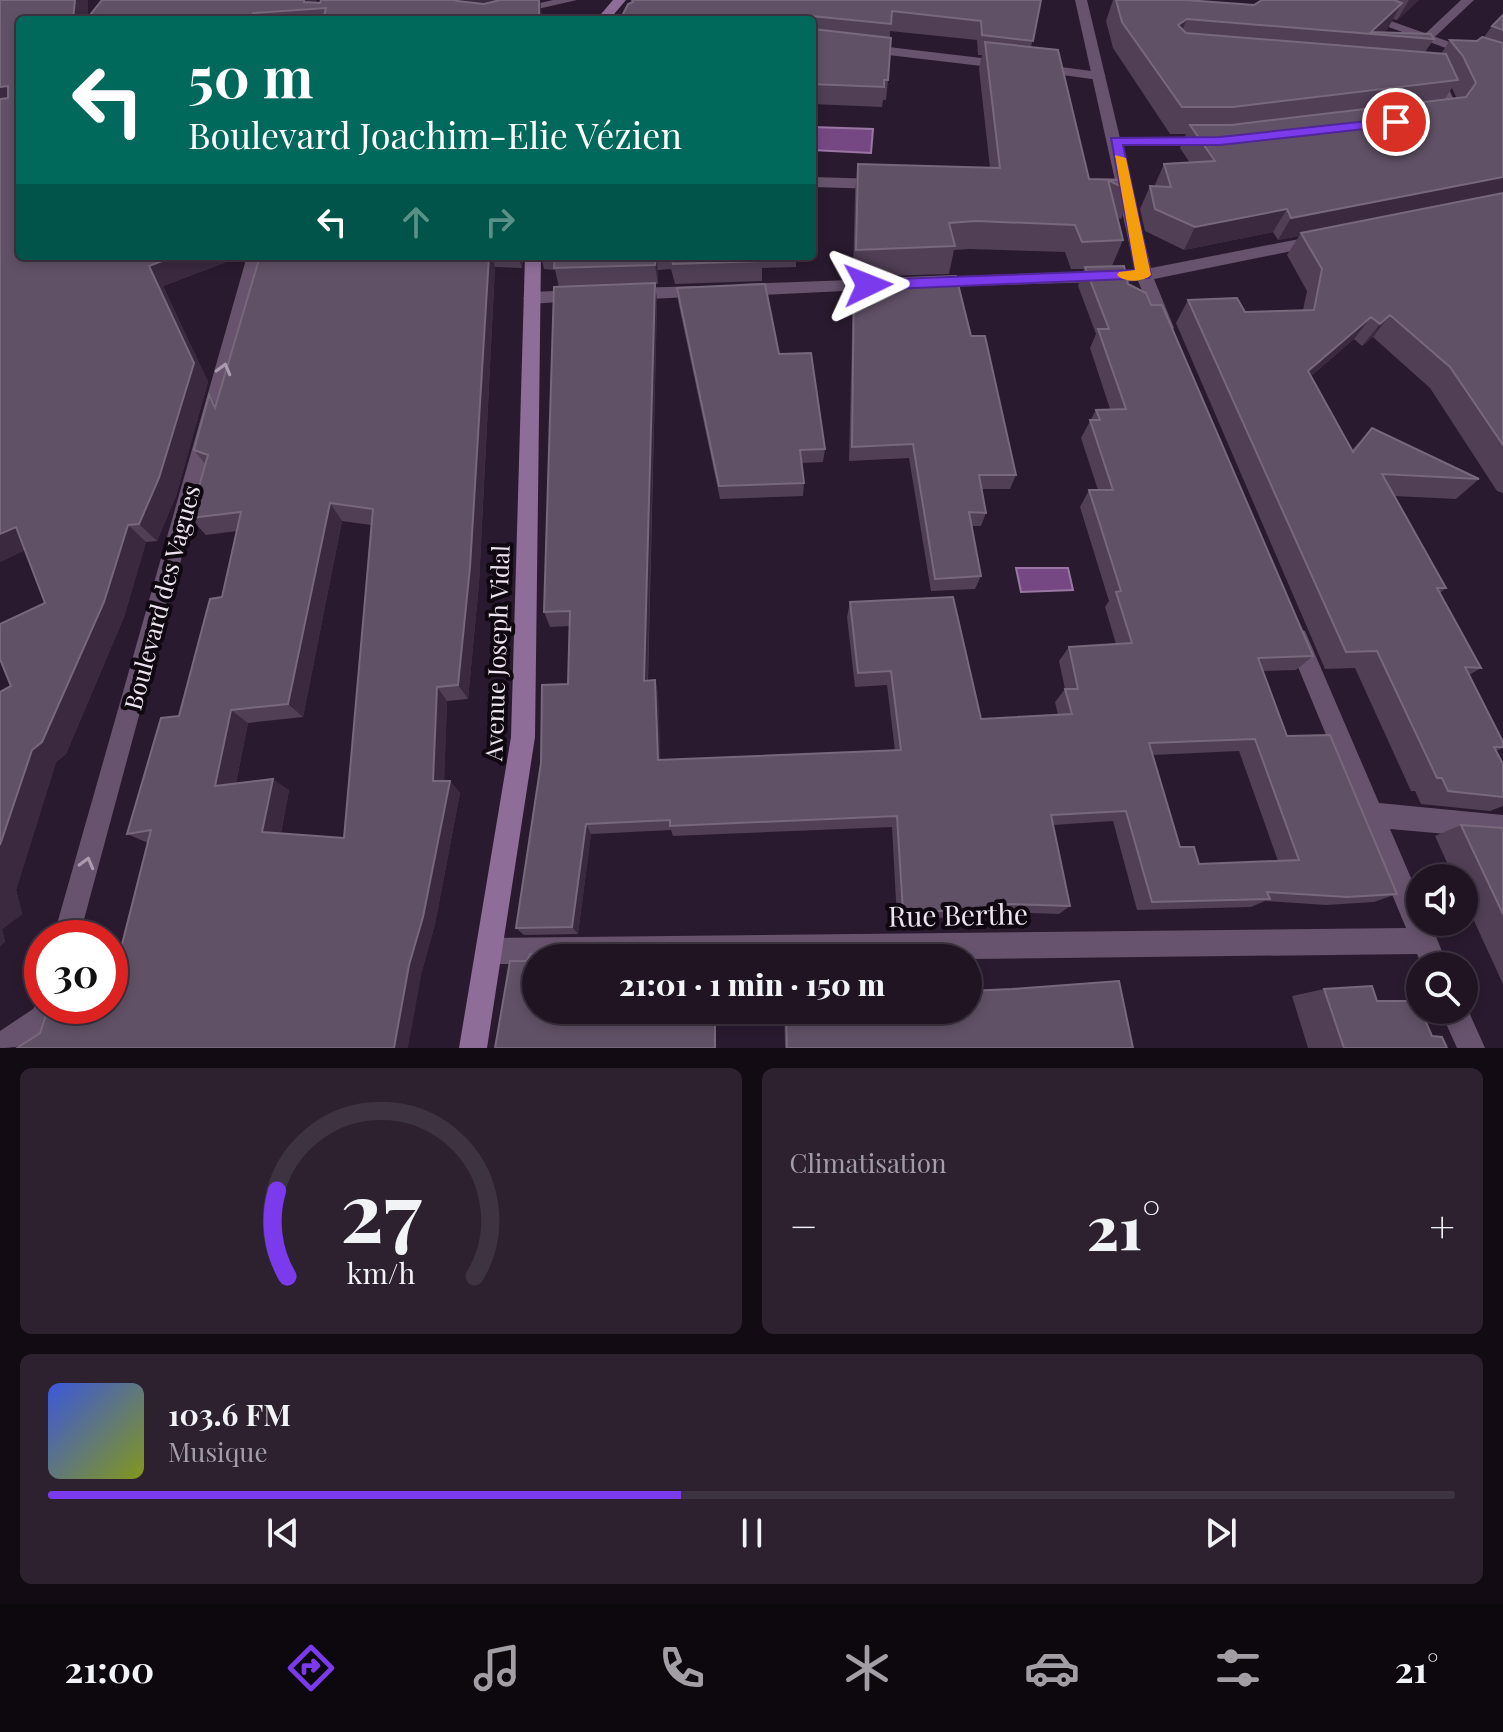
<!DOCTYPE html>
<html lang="fr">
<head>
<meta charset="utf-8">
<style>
  body { margin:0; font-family:"Playfair Display",serif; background:#2d2130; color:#f1f3f6; height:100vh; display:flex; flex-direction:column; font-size:30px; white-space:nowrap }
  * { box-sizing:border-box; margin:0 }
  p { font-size:26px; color:#a29ea6 }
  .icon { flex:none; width:44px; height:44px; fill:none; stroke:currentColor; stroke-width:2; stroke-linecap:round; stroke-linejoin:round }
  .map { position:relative; height:1048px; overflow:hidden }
  .side { display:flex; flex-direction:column; gap:20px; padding:20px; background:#120b13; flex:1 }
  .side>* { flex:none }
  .hud { position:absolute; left:16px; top:16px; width:800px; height:244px; border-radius:8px; box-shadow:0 4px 12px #0003,0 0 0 2px #3d3341; background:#00695c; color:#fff; overflow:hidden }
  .tools { position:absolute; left:1406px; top:864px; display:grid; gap:16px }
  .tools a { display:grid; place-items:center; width:72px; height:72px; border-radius:50%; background:#201423; box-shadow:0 4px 12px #0003,0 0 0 2px #3d3341; font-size:40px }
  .speed { position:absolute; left:24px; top:920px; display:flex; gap:16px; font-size:40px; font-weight:700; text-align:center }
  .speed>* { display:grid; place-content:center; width:104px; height:104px; border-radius:50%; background:#201423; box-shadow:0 4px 12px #0003,0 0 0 2px #3d3341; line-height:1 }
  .speed .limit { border:12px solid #d22; background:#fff; color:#111 }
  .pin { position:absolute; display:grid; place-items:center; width:68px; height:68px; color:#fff; margin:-34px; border:4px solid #fff; border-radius:50%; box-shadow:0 2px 8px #0007 }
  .me { position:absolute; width:88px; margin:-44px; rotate:88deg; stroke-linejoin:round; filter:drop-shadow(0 0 6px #0008) }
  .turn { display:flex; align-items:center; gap:28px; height:168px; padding:0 40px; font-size:36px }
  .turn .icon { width:104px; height:104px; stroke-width:2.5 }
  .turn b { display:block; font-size:56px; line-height:68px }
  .lanes { display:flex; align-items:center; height:76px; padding:0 40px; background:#0003; justify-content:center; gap:40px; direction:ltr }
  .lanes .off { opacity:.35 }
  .big { font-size:60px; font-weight:800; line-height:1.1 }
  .side .tile { flex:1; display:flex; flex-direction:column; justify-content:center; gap:12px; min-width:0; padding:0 28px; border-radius:12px; background:#2d2130 }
  .side .dial { align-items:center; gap:0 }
  .dial svg { height:208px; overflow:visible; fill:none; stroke:#3d3341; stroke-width:7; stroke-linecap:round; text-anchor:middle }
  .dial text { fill:#f1f3f6; stroke:none }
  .song { display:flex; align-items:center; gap:24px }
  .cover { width:96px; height:96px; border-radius:12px; background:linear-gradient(135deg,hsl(230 70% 55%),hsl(70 70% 35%)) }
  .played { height:8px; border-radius:4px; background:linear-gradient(90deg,#7c3aed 45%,#3d3341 45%) }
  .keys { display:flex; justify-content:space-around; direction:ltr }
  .heat { display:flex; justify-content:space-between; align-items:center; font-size:44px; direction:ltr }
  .side .tiles { flex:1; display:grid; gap:20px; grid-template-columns:1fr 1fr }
  .tile:last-child { grid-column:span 2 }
  .trip { position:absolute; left:522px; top:944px; width:460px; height:80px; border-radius:40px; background:#201423; box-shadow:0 4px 12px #0003,0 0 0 2px #3d3341; font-weight:800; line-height:80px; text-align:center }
  .dock { display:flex; height:128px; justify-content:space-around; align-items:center; background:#0d080e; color:#a29ea6 }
  .dock .icon { width:56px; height:56px }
  .dock .selected { color:#7c3aed }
  .dock b { font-size:36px; color:#f1f3f6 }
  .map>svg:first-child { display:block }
  .water { fill:#764883; stroke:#9a76a4; stroke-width:2 }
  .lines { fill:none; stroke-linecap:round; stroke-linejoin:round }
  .lane { fill:#67536d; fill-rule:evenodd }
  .street { fill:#67536d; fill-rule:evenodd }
  .secondary { fill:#8e6e98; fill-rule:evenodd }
  .wall { fill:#503f55; fill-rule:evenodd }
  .shaded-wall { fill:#3a293f }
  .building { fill:#615166; stroke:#77687b; stroke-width:2; fill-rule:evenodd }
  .oneway { stroke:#aa9baf }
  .route { fill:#7c3aed; stroke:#51269a; stroke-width:2 }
  .slow { fill:#f59e0b }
  .labels { text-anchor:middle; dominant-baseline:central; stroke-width:8; stroke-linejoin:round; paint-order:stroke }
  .street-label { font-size:24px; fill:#eee3f1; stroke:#0f0811 }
  .near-street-label { font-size:28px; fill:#eee3f1; stroke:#0f0811 }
</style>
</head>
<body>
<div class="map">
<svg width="1503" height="1048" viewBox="0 0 1503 1048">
  <rect width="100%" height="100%" fill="#2a1a2f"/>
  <path class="water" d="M 812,127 L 873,129 L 871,153 L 812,150 Z
    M 1016,568 L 1068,568 L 1073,590 L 1021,592 Z"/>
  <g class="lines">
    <path class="lane" d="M 1461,0 L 1474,0 L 1422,49 L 1445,80 L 1457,107 L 1450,117 L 1434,120 L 1427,116 L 1443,107 L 1432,80 L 1409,49 Z
      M 604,14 L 627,16 L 633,20 L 599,20 L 600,15 Z
      M 812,38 L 1007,61 L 1013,65 L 1007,69 L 812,46 Z
      M 1038,64 L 1099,72 L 1106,76 L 1099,80 L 1033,71 L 1031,68 Z
      M 1208,137 L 1215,141 L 1213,144 L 1116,145 L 1109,141 L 1116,137 Z
      M 812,177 L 880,179 L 887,184 L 880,189 L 812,187 Z"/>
    <path class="street" d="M 553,0 L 577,0 L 489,20 L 465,20 Z
      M 1075,0 L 1087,0 L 1151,268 L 1320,235 L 1328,240 L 1326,244 L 1154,279 L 1174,328 L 1166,334 L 1158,328 L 1138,281 L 925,287 L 925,279 L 931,277 L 1135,270 Z
      M 1315,0 L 1332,0 L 1503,61 L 1503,69 Z
      M 247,256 L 263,256 L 79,938 L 53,938 Z
      M 879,279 L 885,281 L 885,289 L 739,296 L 731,290 L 739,284 Z
      M 703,286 L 709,288 L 711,292 L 709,296 L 631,300 L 623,294 L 631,288 Z
      M 579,290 L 587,296 L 585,300 L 531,304 L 523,298 L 531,292 Z
      M 1297,628 L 1305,631 L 1379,803 L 1503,815 L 1503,839 L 1390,829 L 1420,899 L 1420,922 L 1430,922 L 1448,966 L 1422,966 L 1417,954 L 968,959 L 536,958 L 536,964 L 491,964 L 482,960 L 478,951 L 482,942 L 491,938 L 1406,928 L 1286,638 L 1289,631 Z
      M 42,995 L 42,1006 L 62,1006 C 52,1037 32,1048 0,1048 L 0,1031 L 33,1009 Z
      M 1464,1001 L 1485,1048 L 1457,1048 L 1440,1010 L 1464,1010 Z"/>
    <path class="secondary" d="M 613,0 L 626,0 L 609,20 L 596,20 Z
      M 525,256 L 541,256 L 535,737 L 487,1048 L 459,1048 L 511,737 Z"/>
  </g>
  <path class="wall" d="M 0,0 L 88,0 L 87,19 L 317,0 L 316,3 L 320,3 L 321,0 L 540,0 L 542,20 L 20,20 L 20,256 L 242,256 L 163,286 L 208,382 L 176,496 L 157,541 L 146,542 L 124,617 L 66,754 L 56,762 L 16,890 L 22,914 L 2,929 L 5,942 L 0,946 L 11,686 L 45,603 L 25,550 L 0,562 Z
    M 632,0 L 1041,0 L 1031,47 L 1089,179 L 1129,180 L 1132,192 L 1121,219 L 1117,218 L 1123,240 L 1112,266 L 1128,284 L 1313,656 L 1296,670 L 1263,671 L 1287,736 L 1397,894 L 1374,902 L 1326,905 L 1265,901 L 1251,907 L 1137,910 L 1113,821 L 1053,825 L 1070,906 L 1059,914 L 1005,912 L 1000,916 L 897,919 L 892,827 L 673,836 L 671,830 L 591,834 L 578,934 L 524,935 L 516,928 L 568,684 L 569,626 L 550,627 L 544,612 L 559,287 L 555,270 L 544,269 L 541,256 L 796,256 L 796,267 L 762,268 L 762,281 L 675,284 L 671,269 L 658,270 L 658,284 L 655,284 L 657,302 L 648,681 L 655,680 L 658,694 L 660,760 L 895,751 L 887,685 L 855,687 L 847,617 L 850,602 L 981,719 L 1058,715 L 1055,702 L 1065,689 L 1059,661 L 1069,647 L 1116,644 L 1105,607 L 1109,601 L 1080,507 L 1089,490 L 1098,490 L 1081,438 L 1096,410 L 1110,409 L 1090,348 L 1096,334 L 1078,286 L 1084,269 L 1071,269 L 1065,252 L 969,249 L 954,250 L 949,274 L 853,277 L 855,191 L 858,164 L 990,168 L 979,69 L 982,55 L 978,55 L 977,40 L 890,31 L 888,80 L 886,100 L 883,100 L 882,107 L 812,104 L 812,20 L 632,3 ZM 1239,751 L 1278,861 L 1199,864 L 1180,847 L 1152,755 Z
    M 1113,0 L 1186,0 L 1254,5 L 1262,0 L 1419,0 L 1397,20 L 1393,19 L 1384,32 L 1434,39 L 1425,52 L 1441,54 L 1450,40 L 1477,41 L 1484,37 L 1492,26 L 1503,15 L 1503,493 L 1497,491 L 1430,388 L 1373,337 L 1362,346 L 1354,339 L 1311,376 L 1352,450 L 1372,428 L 1479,479 L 1456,499 L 1394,496 L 1446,588 L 1440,593 L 1481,668 L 1469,675 L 1503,742 L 1503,748 L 1496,751 L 1503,764 L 1503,806 L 1490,811 L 1421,804 L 1415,791 L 1411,791 L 1355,668 L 1325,669 L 1176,323 L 1188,300 L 1245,312 L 1303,310 L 1307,291 L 1287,255 L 1299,236 L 1278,240 L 1273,232 L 1184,250 L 1145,231 L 1140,209 L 1150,186 L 1154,187 L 1164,164 L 1190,163 L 1180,148 L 1186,134 L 1170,134 L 1113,48 L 1106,21 ZM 1452,88 L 1457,99 L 1444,100 Z
    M 260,256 L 523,256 L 522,268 L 495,267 L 479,583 L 468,699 L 447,701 L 444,781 L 450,781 L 460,793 L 435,924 L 422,971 L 110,1006 L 118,960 L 148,843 L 127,834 L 179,716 L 222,597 L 237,531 L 206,535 L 190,518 L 205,464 L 194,450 L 209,395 L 216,405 ZM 342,521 L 371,525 L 344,838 L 281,833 L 289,790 L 236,783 L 248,723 L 303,717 Z
    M 854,280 L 971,336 L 1016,475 L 1010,489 L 981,489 L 986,513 L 981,526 L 971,526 L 981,576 L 975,589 L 931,591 L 909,458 L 849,461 L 853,295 Z
    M 677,288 L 779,354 L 825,449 L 823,462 L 801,463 L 804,483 L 803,496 L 720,499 L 678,301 Z
    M 1461,825 L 1503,828 L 1503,984 L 1464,899 L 1464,878 L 1454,878 L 1435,836 Z
    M 1324,989 L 1377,1001 L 1432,1036 L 1447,1048 L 1308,1048 L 1292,996 Z
    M 784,1010 L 968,1010 L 1133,1048 L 785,1048 Z"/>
  <path class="shaded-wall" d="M 75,0 L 88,0 L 87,20 L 73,20 Z
    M 304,0 L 317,0 L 315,9 L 304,2 Z
    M 458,0 L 540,0 L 542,20 L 462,20 Z
    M 1409,0 L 1419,0 L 1397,20 Z
    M 1402,3 L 1387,30 L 1381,35 L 1371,32 Z
    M 1187,19 L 1176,46 L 1178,25 Z
    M 8,86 L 20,103 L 0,110 L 0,87 Z
    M 1503,177 L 1503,195 L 1301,233 L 1299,236 L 1278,240 L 1291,218 Z
    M 1287,209 L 1273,232 L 1184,250 L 1195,227 Z
    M 175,256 L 241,256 L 163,286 L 208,382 L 176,496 L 157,541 L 139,524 L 149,266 Z
    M 489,256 L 492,256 L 495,267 L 479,583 L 468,699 L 458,685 Z
    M 518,256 L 523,256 L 522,268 Z
    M 656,256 L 658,270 L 658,284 L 655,265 Z
    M 655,283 L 657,302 L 647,694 L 644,681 Z
    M 1390,315 L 1373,337 L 1362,346 L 1380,324 Z
    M 1371,317 L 1354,339 L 1292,392 L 1308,371 Z
    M 330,503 L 342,521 L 303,717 L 288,704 Z
    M 128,525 L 146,542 L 124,617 L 66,754 L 56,762 L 16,890 L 22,914 L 2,929 L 5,942 L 0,946 L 0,845 L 32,750 Z
    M 16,527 L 37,544 L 0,562 L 0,534 Z
    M 655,680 L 658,694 L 661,771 L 658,760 Z
    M 437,687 L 447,701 L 444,792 L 433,781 Z
    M 231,710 L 248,723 L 233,797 L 215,786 Z
    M 273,779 L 289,790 L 279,842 L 262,832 Z
    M 450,781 L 460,793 L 435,924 L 422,971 L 408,1048 L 394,1048 L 409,965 Z
    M 586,824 L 591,834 L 578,934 L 572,927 Z
    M 715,1010 L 716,1010 L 716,1048 L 715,1048 Z"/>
  <path class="building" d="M 0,0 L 75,0 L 73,20 L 20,20 L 20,256 L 175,256 L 149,266 L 194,363 L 159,478 L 139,524 L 128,525 L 104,602 L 42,742 L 32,750 L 0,845 L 0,692 L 11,686 L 0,659 L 0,624 L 45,603 L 16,527 L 0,534 L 0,99 L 8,98 L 8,86 L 0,87 Z
    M 102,0 L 304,0 L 304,2 L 320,3 L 321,0 L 458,0 L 457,1 L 484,4 L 500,0 L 539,0 L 539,20 L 323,20 L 326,8 L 253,13 L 250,20 L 86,20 Z
    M 632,0 L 1041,0 L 1033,41 L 982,35 L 981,21 L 892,11 L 891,24 L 811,16 L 812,20 L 620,20 L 628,4 L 633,2 Z
    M 1116,0 L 1186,0 L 1254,5 L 1262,0 L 1394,0 L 1402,3 L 1371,32 L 1431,34 L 1434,39 L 1187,19 L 1178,25 L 1186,33 L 1446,54 L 1458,80 L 1233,107 L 1182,107 L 1122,22 Z
    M 1503,15 L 1503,30 L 1492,26 Z
    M 812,24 L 813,29 L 891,38 L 888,80 L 884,80 L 884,87 L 812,84 Z
    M 1482,37 L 1503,43 L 1503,177 L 1291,218 L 1287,209 L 1195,227 L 1155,209 L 1150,186 L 1171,187 L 1164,164 L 1215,161 L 1190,125 L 1231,125 L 1466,97 L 1476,83 L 1463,56 L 1450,40 L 1477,41 Z
    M 985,42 L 1058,50 L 1089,179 L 1129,180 L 1132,192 L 1108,180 L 1123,240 L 1082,242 L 1075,225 L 976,221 L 949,223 L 955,246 L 856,250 L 858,164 L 1000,168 Z
    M 1503,193 L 1503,445 L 1450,367 L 1390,315 L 1380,324 L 1371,317 L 1308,371 L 1353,452 L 1372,428 L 1479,479 L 1382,474 L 1446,588 L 1437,588 L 1481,668 L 1465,667 L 1503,742 L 1503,747 L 1494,747 L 1503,764 L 1503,797 L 1448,791 L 1442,778 L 1437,778 L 1377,651 L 1346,652 L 1188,300 L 1237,298 L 1245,312 L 1314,310 L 1322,269 L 1301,233 Z
    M 260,256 L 489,256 L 470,567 L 458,685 L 437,687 L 433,781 L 450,781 L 423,917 L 409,965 L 394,1048 L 17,1048 L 40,1033 L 49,1006 L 110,1006 L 110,961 L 118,960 L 151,830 L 127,834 L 161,718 L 179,716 L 210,599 L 222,597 L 241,512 L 190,518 L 208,455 L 194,450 L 209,395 L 215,408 ZM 330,503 L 373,509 L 344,838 L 262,832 L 273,779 L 215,786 L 231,710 L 288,704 Z
    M 555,256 L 656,256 L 655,265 L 554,268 Z
    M 671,256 L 761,256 L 762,261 L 673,264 Z
    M 1124,266 L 1128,284 L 1146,293 L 1151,305 L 1162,305 L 1313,656 L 1258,658 L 1287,736 L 1330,735 L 1397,894 L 1347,897 L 1267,892 L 1270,899 L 1152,902 L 1126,811 L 1051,815 L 1070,906 L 1008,904 L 1009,909 L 903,912 L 897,816 L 670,826 L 670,820 L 586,824 L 572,927 L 516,928 L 541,763 L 542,685 L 568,684 L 570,611 L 544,612 L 554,287 L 655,283 L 644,681 L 655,680 L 658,760 L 901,750 L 891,671 L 858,673 L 850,602 L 953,597 L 981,719 L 1072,714 L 1065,689 L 1078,689 L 1069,647 L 1132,643 L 1116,592 L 1121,591 L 1089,490 L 1113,490 L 1090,420 L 1100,420 L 1096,410 L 1126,409 L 1098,329 L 1109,329 L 1085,267 ZM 1255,739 L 1299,860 L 1199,864 L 1194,847 L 1180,847 L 1149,743 Z
    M 956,276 L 971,336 L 985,336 L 1016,475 L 979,475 L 986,513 L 969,512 L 981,576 L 935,579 L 913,444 L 852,447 L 854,280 Z
    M 765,284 L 779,354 L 811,353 L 825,449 L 800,450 L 804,483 L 719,486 L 677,288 Z
    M 1461,825 L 1503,828 L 1503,914 Z
    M 530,954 L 567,955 L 567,958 L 536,958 L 536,1010 L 715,1010 L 715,1048 L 495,1048 L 510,961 L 527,961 Z
    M 653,955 L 684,955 L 688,958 L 653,958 Z
    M 1119,981 L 1133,1048 L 787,1048 L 786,1010 L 968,1010 L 968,991 L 1012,989 Z
    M 1372,986 L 1377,1001 L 1417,1001 L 1432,1036 L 1442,1037 L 1447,1048 L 1344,1048 L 1324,989 Z"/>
  <defs><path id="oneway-chevron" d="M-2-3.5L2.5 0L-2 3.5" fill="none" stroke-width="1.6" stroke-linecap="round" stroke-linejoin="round" transform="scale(2)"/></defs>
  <g class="oneway">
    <use href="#oneway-chevron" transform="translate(224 369) rotate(-75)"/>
    <use href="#oneway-chevron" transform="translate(87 863) rotate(-75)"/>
  </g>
  <path class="route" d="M 1396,118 L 1400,119 L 1400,125 L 1220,145 L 1123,145 L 1151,275 L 1149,278 L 868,290 L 861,285 L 868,280 L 1135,270 L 1111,138 L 1220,137 Z"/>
  <path class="slow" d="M 1115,155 L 1126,158 L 1151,275 C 1144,282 1124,283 1117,275 L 1119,272 L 1135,270 Z"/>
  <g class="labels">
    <g class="street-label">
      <text transform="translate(161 597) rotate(-75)">Boulevard des Vagues</text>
      <text transform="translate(496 653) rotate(-88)">Avenue Joseph Vidal</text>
    </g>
    <g class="near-street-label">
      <text transform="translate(958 914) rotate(-1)">Rue Berthe</text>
    </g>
  </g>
</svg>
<div class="tools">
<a><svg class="icon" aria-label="sound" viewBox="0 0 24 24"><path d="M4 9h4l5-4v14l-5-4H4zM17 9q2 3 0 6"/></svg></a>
<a><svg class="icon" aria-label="search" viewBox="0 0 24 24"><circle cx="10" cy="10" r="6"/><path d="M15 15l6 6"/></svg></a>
</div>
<div class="speed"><div class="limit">30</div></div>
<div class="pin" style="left:1396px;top:122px;background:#d93025"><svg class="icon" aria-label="arrive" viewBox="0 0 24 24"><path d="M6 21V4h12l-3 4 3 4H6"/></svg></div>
<svg class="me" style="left:868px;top:285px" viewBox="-20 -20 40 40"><path d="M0-17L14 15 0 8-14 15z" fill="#7c3aed" stroke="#fff" stroke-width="4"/></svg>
<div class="trip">21:01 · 1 min · 150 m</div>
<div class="hud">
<div class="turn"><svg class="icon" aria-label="left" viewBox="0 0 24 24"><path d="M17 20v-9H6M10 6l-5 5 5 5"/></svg><div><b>50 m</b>Boulevard Joachim-Elie Vézien</div></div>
<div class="lanes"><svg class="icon" aria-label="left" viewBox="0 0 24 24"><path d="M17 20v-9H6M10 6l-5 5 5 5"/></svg><svg class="icon off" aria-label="ahead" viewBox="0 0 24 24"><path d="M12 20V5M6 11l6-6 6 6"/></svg><svg class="icon off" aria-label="right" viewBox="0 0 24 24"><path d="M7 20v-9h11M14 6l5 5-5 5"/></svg></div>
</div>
</div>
<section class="side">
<div class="tiles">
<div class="tile dial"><svg viewBox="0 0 100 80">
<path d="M14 69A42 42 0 1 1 86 69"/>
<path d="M14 69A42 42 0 0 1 10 36" stroke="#7c3aed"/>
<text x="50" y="56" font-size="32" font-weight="700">27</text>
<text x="50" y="72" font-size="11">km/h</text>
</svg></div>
<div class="tile"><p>Climatisation</p>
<div class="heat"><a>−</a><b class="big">21°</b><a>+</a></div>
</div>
<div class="tile">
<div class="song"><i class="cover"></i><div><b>103.6 FM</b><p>Musique</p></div></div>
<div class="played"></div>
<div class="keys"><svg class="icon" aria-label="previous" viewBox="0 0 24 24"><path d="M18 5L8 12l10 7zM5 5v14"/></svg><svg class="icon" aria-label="pause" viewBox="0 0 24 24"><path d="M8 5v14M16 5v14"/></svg><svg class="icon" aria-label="next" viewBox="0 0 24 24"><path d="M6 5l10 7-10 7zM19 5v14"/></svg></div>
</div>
</div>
</section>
<nav class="dock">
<b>21:00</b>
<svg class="icon selected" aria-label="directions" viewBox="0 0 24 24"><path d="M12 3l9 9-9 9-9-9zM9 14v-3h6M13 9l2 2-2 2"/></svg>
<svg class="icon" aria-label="music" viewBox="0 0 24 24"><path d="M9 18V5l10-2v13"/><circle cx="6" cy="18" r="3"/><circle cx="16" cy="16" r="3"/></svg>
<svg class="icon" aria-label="phone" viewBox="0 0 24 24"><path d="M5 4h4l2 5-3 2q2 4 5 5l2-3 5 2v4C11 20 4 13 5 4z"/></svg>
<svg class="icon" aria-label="climate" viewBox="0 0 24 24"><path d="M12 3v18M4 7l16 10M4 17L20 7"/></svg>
<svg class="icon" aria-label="car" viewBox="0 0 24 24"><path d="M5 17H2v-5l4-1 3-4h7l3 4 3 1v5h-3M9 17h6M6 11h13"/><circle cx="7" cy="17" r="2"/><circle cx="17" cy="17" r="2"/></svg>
<svg class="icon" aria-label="filters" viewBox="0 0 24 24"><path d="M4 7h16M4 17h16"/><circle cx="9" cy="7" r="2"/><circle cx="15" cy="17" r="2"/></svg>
<b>21°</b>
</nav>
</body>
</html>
